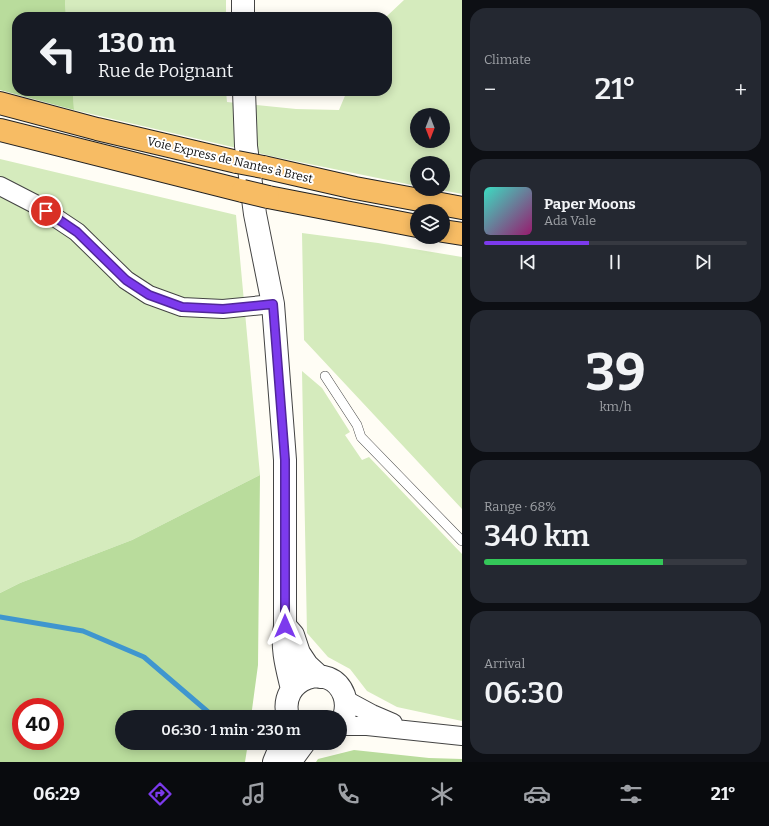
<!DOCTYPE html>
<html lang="en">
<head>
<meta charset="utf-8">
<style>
  body { margin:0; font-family:Bitter,serif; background:#242831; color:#f1f3f6; height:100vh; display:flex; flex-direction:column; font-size:15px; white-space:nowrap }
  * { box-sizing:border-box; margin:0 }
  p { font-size:13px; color:#9ea1a6 }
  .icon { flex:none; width:22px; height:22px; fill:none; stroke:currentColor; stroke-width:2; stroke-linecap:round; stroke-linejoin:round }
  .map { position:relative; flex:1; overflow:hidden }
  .side { display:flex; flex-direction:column; gap:8px; padding:8px; background:#0d0f14; width:307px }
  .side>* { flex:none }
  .guide { position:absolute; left:12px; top:12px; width:380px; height:84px; border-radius:16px; box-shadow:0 2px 10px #0003; background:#171b24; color:#f1f3f6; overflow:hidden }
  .needle { width:26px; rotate:180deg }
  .fabs { position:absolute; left:410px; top:108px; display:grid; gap:8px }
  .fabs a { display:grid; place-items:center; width:40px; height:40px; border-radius:50%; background:#171b24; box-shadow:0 2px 10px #0003; font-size:20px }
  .speed { position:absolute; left:12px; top:698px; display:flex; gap:8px; font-size:20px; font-weight:700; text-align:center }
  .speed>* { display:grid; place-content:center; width:52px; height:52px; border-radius:50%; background:#171b24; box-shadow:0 2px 10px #0003; line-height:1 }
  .speed .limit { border:6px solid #d22; background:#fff; color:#111 }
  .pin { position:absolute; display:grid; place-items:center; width:34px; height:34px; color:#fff; margin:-17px; border:2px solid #fff; border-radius:50%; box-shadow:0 1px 4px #0007 }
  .me { position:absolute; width:44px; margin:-22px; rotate:0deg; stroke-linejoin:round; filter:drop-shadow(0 0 3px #0008) }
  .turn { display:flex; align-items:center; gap:14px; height:84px; padding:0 20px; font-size:18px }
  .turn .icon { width:52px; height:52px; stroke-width:2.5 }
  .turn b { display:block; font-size:28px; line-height:34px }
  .big { font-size:30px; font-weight:600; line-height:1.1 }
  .side .card { flex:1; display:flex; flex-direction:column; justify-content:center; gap:6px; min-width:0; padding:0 14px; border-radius:16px; background:#242831 }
  .side .dial { align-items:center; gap:0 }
  .dial b { font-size:52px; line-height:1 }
  .song { display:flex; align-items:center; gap:12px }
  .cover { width:48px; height:48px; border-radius:6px; background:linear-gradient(135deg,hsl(170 70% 55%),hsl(320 70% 35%)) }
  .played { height:4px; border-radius:2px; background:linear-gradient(90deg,#7c3aed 40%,#363941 40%) }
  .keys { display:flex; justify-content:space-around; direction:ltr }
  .heat { display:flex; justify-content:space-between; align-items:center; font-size:22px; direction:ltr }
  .charge { height:6px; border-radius:3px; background:linear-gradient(90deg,#34c759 68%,#363941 0) }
  .trip { position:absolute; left:115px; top:710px; width:232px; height:40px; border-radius:20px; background:#171b24; box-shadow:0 2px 10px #0003; font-weight:600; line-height:40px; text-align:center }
  .menu { display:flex; height:64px; justify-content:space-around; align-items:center; background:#090b0e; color:#9ea1a6 }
  .menu .icon { width:28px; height:28px }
  .menu .current { color:#7c3aed }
  .menu b { font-size:18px; color:#f1f3f6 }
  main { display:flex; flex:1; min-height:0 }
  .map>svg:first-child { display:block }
  .green { fill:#d5ebbd; fill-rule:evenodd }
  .forest { fill:#b9dc9c; fill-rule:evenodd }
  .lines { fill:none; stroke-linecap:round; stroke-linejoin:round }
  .stream { stroke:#3f96cf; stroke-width:5 }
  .service-casing { stroke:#444; stroke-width:10 }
  .minor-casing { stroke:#444; stroke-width:20 }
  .tertiary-casing { stroke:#444; stroke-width:24 }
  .trunk-casing { stroke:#222; stroke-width:24 }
  .service { stroke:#fff; stroke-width:9 }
  .minor { stroke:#fff; stroke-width:18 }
  .tertiary { stroke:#fff; stroke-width:22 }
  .trunk { stroke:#f7bc64; stroke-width:22 }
  .trunk-bridge-casing { stroke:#222; stroke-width:24; stroke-linecap:butt }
  .trunk-bridge { stroke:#f7bc64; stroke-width:22 }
  .route-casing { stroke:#51269a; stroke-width:10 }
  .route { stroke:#7c3aed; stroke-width:7 }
  .labels { text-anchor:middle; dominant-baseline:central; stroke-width:4; stroke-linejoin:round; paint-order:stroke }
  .street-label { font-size:12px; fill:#111; stroke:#fff }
</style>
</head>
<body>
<main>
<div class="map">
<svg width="462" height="762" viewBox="0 0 462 762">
  <rect width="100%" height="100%" fill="#fffdf5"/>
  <path class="green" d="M 65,0 L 226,0 L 226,17 L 66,17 Z
    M 404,0 L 462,0 L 462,194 L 436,189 L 443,189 L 443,163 L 417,163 L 417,186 L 275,157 L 74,110 L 73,91 L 226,91 L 227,102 L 296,109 L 339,110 L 347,91 L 387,91 L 386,17 ZM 417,115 L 443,115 L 443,141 L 417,141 Z
    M 0,159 L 236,215 L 260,475 L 132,540 L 20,583 L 0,593 Z
    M 302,233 L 378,243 L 462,257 L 462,509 L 304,340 Z
    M 302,371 L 322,388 L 350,432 L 345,435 L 362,460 L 369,457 L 462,554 L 462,721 L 397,707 L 367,691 L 350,669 L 328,657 L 307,633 Z"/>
  <path class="forest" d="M 0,0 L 65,0 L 66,17 L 17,17 L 17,91 L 73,91 L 74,110 L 0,90 Z
    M 260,475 L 258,665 L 251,717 L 122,717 L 122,743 L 248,743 L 245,762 L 0,762 L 0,593 L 20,583 L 132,540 ZM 21,707 L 55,707 L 55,741 L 21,741 Z
    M 354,750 L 429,758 L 462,759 L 462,762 L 316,762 L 318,759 Z"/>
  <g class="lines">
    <path class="stream" d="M 0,617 L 83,631 L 144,657 L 214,717"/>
    <defs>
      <path id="service" d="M 325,376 L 357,425 L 361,437 L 462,541"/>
      <path id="minor" d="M 0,186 L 35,204 L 77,232 L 126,280 L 149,295 L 182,307 L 223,309 L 273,304
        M 346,700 L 372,714 L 393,723
        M 340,726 L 367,726 L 462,736"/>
      <path id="tertiary" d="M 243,0 L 243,17
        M 244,91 L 246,146 L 255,214 L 273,304 L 285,460 L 285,626 C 281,648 287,668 292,689
        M 286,627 L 293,635 L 299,653 L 307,665 L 320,677
        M 288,717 C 277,678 331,660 344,695 C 348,706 346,715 340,725
        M 274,762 L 282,743
        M 290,762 L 304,743"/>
      <path id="trunk" d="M 0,103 L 97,129 L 237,162
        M 0,130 L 243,191
        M 263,167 L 355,188 L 462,208
        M 268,197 L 417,226
        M 443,231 L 462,234"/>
    </defs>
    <use href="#service" class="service-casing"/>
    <use href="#minor" class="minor-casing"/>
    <use href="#tertiary" class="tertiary-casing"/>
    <use href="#trunk" class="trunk-casing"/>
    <use href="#service" class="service"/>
    <use href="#minor" class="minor"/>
    <use href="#tertiary" class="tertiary"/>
    <use href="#trunk" class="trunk"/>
    <defs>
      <path id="trunk-bridge" d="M 237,162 L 263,167
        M 243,191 L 268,197"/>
    </defs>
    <use href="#trunk-bridge" class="trunk-bridge-casing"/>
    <use href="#trunk-bridge" class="trunk-bridge"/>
  </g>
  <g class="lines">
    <defs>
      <path id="route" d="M 46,211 L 77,232 L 126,280 L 149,295 L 182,307 L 223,309 L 273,304 L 285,460 L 285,626"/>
    </defs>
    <use href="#route" class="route-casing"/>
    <use href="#route" class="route"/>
  </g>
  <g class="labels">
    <g class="street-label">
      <text transform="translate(230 160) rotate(13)">Voie Express de Nantes à Brest</text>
    </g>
  </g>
</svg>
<div class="fabs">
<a><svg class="needle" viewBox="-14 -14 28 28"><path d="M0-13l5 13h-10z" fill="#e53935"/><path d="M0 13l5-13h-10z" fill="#9ea1a6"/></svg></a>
<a><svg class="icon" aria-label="search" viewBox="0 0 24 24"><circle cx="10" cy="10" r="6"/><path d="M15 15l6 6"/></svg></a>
<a><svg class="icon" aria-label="layers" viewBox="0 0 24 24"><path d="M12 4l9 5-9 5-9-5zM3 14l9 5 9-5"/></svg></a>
</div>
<div class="speed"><div class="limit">40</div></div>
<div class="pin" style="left:46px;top:211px;background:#d93025"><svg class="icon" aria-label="arrive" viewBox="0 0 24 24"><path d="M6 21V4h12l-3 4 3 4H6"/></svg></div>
<svg class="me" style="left:285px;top:626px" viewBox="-20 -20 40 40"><path d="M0-17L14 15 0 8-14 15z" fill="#7c3aed" stroke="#fff" stroke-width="4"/></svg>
<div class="trip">06:30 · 1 min · 230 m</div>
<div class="guide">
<div class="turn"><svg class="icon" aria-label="left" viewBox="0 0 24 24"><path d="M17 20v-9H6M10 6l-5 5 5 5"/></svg><div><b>130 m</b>Rue de Poignant</div></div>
</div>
</div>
<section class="side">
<div class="card"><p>Climate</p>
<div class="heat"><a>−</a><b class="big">21°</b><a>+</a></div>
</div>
<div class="card">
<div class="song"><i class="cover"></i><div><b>Paper Moons</b><p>Ada Vale</p></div></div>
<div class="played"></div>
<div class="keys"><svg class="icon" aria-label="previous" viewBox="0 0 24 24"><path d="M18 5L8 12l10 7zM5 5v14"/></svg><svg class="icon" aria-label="pause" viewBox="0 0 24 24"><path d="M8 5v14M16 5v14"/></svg><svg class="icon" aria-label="next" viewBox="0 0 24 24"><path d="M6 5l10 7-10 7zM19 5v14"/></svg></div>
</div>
<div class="card dial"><b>39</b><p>km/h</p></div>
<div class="card"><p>Range · 68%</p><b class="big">340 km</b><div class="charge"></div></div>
<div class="card"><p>Arrival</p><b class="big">06:30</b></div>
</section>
</main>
<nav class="menu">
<b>06:29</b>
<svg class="icon current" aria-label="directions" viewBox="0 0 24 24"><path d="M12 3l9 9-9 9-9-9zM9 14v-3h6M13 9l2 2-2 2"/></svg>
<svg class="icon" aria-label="music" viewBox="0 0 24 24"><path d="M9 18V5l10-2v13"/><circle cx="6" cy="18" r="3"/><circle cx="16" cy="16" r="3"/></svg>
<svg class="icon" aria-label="phone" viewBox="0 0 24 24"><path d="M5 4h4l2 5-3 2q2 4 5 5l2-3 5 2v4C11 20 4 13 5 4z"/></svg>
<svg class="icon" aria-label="climate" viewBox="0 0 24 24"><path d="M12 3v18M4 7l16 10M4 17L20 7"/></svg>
<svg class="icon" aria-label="car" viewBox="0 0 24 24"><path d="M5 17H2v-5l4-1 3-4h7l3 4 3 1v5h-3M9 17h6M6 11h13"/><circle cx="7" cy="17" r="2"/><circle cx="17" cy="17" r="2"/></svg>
<svg class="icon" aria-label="filters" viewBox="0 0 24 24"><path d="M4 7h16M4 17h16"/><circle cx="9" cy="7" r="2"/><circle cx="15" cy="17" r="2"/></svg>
<b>21°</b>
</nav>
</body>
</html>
